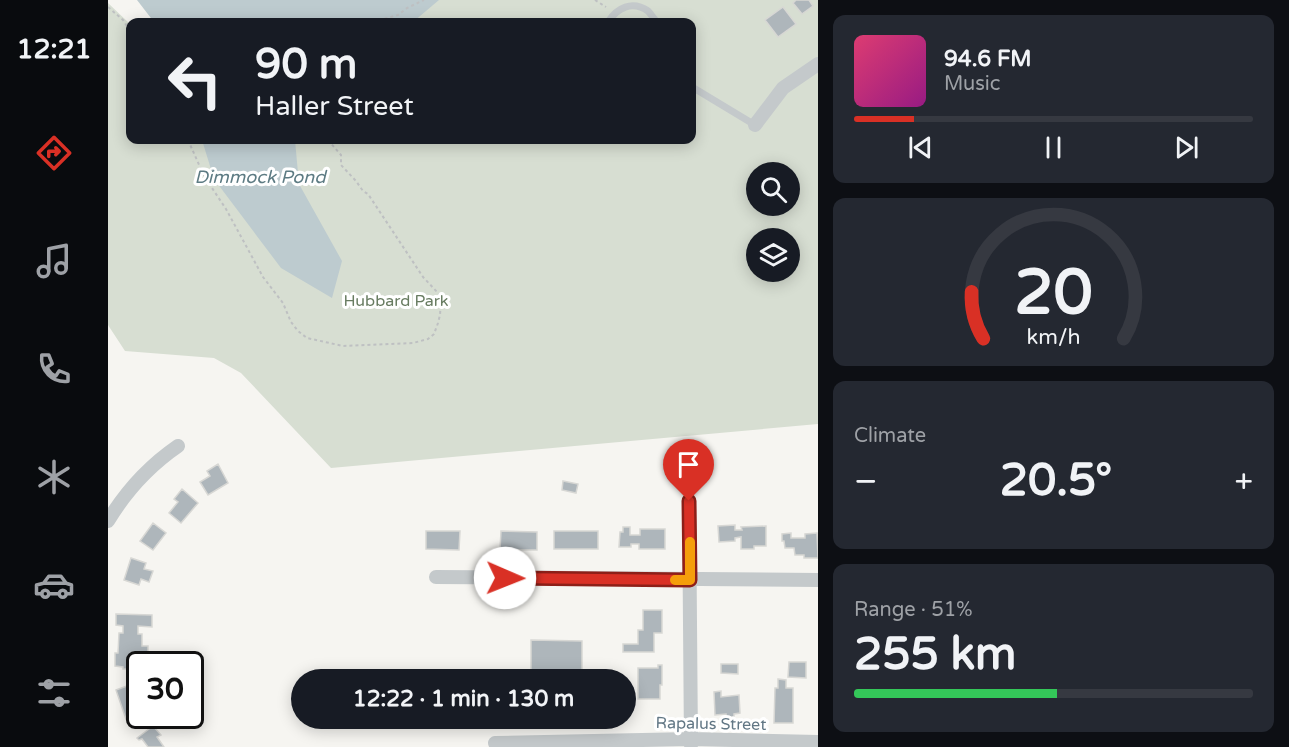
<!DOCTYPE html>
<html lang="en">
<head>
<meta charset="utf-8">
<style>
  body { margin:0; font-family:"Varela Round",sans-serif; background:#242831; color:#f1f3f6; height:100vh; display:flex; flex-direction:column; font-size:22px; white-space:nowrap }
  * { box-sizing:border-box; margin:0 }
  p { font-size:20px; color:#9ea1a6 }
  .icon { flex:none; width:33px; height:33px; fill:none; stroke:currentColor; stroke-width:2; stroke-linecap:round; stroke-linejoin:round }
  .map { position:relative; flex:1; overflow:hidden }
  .sheet { display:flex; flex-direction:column; gap:15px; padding:15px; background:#0d0f14; width:471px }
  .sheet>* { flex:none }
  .banner { position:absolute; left:18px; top:18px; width:570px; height:126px; border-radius:12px; box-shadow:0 3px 15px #0003; background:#171b24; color:#f1f3f6; overflow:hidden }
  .buttons { position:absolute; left:638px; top:162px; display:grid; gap:12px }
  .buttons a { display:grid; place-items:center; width:54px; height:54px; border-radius:50%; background:#171b24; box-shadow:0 3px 15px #0003; font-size:30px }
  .speed { position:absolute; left:18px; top:651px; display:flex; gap:12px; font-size:30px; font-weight:700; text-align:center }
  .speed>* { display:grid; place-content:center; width:78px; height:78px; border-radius:50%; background:#171b24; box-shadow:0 3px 15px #0003; line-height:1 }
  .speed .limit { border:3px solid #111; border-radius:9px; background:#fff; color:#111 }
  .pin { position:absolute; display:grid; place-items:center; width:51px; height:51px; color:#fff; margin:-62px -26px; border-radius:50% 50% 50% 0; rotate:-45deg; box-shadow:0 0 6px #0007 }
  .pin .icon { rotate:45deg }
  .me { position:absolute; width:66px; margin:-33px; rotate:91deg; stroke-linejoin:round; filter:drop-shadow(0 0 4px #0008) }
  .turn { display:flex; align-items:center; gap:21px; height:126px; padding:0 30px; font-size:27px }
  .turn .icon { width:78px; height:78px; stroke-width:2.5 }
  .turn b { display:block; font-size:42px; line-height:51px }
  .big { font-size:45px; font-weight:800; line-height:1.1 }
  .sheet .tile { flex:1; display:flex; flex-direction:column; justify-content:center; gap:9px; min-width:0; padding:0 21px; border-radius:12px; background:#242831 }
  .sheet .dial { align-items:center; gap:0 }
  .dial svg { height:156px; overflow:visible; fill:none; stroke:#363941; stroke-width:7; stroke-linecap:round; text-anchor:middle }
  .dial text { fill:#f1f3f6; stroke:none }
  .song { display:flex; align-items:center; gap:18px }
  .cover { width:72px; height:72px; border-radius:9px; background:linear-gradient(135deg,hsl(340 70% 55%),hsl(310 70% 35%)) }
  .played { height:6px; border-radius:3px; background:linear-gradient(90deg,#d93025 15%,#363941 15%) }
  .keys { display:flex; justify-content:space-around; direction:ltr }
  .heat { display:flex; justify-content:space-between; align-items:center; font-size:33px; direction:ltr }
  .charge { height:9px; border-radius:4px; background:linear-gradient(90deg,#34c759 51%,#363941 0) }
  .trip { position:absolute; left:183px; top:669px; width:345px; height:60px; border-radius:30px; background:#171b24; box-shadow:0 3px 15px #0003; font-weight:800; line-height:60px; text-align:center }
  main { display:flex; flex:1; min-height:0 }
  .tab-bar { display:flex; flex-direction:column; width:108px; justify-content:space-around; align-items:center; background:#090b0e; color:#9ea1a6 }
  .tab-bar .icon { width:42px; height:42px }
  .tab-bar .selected { color:#d93025 }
  .tab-bar b { font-size:27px; color:#f1f3f6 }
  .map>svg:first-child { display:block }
  .green { fill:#d7ded2; fill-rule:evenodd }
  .water { fill:#bdcbcf }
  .building { fill:#aeb6bb; stroke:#d7d7d4; stroke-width:1.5 }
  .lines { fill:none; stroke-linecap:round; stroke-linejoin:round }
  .path { stroke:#bec0c2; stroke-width:2; stroke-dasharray:3 3; stroke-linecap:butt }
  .service { stroke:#c4c9cb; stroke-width:7 }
  .minor { stroke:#c4c9cb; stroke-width:14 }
  .route-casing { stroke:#8d1f18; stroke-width:15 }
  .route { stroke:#d93025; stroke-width:10 }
  .slow { stroke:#f59e0b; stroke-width:10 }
  .labels { text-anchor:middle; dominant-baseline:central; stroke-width:6; stroke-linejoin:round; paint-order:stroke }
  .park-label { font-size:16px; fill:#687c61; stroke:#fff }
  .street-label { font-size:16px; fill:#627785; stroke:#fff }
  .water-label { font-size:18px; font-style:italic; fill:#5d7b83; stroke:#fff }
</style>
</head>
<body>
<main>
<nav class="tab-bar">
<b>12:21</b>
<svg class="icon selected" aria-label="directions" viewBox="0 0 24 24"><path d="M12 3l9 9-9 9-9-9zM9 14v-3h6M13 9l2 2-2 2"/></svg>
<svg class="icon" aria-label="music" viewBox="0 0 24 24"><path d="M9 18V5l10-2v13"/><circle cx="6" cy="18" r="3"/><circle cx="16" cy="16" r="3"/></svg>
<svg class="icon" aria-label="phone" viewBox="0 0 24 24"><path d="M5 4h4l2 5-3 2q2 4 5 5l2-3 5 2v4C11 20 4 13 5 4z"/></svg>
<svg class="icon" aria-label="climate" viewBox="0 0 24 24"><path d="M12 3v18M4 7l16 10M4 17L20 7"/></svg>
<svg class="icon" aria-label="car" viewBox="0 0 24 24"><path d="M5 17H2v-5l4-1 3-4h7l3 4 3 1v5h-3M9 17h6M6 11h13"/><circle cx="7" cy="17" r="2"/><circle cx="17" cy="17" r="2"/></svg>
<svg class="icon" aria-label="filters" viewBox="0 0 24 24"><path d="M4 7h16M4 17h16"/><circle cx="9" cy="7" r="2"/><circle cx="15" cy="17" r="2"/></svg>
</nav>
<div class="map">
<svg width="710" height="747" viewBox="0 0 710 747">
  <rect width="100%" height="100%" fill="#f6f5f1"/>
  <path class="green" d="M 278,0 L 710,0 L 710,424 L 223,468 L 133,373 L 106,358 L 17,351 L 0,325 L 0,3 L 22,24 L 22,140 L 584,140 L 584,22 L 255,22 ZM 648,172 L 681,172 L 681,206 L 648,206 ZM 648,238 L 681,238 L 681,272 L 648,272 Z"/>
  <path class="water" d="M 29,0 L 331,0 L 305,22 L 46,22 Z
    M 94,140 L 187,140 L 191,184 L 234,261 L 224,298 L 173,268 L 106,179 Z"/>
  <path class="building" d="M 688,0 L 701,0 L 705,6 L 694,14 L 685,3 Z
    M 675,7 L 688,24 L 670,37 L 657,20 Z
    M 110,464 L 120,483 L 100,495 L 92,482 L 102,476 L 99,471 Z
    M 455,481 L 470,484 L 468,493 L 454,490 Z
    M 74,489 L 90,503 L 73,523 L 61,513 L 70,502 L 66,499 Z
    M 45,523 L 58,533 L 45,550 L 32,541 Z
    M 627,525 L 627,530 L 634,530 L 633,527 L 658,526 L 658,546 L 646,546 L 646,549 L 633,549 L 633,537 L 627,538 L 627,541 L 611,542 L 610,526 Z
    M 515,527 L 522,527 L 522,535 L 532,535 L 532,529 L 557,529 L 557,549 L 531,549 L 531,544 L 523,544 L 523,547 L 511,547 L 512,532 L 515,532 Z
    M 318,531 L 352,531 L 351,550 L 318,549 Z
    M 393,531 L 429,532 L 429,550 L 392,550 Z
    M 446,531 L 490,531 L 490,549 L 446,549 Z
    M 683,533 L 683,538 L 697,538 L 697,534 L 709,533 L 710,558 L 696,558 L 696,555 L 687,555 L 686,548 L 677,548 L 676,541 L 674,541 L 674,534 Z
    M 23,558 L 38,563 L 36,569 L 45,571 L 41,582 L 33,579 L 31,585 L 16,580 Z
    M 535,610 L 554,610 L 554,633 L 546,633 L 546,652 L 515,652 L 515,644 L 530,644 L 530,630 L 535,630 Z
    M 8,614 L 44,615 L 44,627 L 30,626 L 30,634 L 34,634 L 34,646 L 40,646 L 40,664 L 29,664 L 29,669 L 15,669 L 15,667 L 7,666 L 7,653 L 10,653 L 11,633 L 15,633 L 15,626 L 8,625 Z
    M 423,640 L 474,641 L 474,680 L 423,680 Z
    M 681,662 L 698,662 L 698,678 L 680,677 Z
    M 613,664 L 630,664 L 630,674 L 613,673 Z
    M 550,665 L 554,665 L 554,685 L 552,685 L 552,699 L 530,699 L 530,668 L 550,668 Z
    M 670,679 L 678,680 L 678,688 L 685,688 L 685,723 L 666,723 L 667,688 L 670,688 Z
    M 27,683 L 32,697 L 32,715 L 18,719 L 8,690 Z
    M 613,691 L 613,697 L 631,695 L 632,713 L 626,714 L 626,717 L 618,717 L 618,714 L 607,715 L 606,692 Z
    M 45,726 L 53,735 L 49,737 L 56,747 L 40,747 L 34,739 L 31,740 L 29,738 Z"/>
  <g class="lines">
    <path class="path" d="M 487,0 L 498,7
      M 0,7 L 15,20 L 22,31
      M 265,22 L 290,15 L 299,8 L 316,0
      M 80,140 L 96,176 L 118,209 L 155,277 L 175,303 L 183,322 L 190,331 L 199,338 L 235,346 L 305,343 L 320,339 L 326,334 L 330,323 L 332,315 L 333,299 L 331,294 L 315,277 L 260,194 L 255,191 L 248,181 L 233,165 L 233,155 L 220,140"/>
    <path class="service" d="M 500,22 C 509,8 524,0 540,11 C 543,14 546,19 549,22
      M 584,87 L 647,125"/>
    <path class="minor" d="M 647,125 L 675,88 L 710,64
      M 581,501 L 583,745
      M 0,521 C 18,491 41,466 70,446
      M 328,577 L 710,580
      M 389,747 L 387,743 L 583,739 L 710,742"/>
  </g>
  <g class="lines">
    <defs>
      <path id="route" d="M 397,578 L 582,580 L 581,501"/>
    </defs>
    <use href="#route" class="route-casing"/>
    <use href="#route" class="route"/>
    <path class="slow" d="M 567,580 L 582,580 L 582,542"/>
  </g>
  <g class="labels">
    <g class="park-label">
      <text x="288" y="301">Hubbard Park</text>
    </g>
    <g class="street-label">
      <text transform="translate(603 724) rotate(1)">Rapalus Street</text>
    </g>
    <g class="water-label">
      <text x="152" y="177">Dimmock Pond</text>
    </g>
  </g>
</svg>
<div class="buttons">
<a><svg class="icon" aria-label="search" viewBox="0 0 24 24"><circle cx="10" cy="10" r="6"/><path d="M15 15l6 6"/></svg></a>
<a><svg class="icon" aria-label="layers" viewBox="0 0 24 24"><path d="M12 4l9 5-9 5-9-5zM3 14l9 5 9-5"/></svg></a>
</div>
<div class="speed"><div class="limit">30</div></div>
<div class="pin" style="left:581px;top:501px;background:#d93025"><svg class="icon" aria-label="arrive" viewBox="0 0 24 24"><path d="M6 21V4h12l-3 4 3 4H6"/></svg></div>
<svg class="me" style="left:397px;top:578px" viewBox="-20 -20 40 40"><circle r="19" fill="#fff"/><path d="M0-13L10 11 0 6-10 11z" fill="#d93025"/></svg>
<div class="trip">12:22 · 1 min · 130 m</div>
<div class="banner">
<div class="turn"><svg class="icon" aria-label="left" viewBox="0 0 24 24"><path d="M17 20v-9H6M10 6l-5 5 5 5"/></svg><div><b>90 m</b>Haller Street</div></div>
</div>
</div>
<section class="sheet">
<div class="tile">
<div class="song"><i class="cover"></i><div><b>94.6 FM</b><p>Music</p></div></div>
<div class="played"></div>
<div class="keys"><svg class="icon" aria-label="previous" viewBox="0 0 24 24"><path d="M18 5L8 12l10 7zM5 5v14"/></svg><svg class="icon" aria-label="pause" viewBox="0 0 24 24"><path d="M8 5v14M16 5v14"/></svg><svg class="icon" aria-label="next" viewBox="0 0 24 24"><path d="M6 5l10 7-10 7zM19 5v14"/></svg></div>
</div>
<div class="tile dial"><svg viewBox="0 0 100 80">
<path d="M14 69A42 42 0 1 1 86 69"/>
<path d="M14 69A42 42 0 0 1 8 45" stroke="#d93025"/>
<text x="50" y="56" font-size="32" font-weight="700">20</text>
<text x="50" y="72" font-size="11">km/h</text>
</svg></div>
<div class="tile"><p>Climate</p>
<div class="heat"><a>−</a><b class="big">20.5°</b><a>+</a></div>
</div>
<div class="tile"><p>Range · 51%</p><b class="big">255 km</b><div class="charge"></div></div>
</section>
</main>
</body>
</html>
